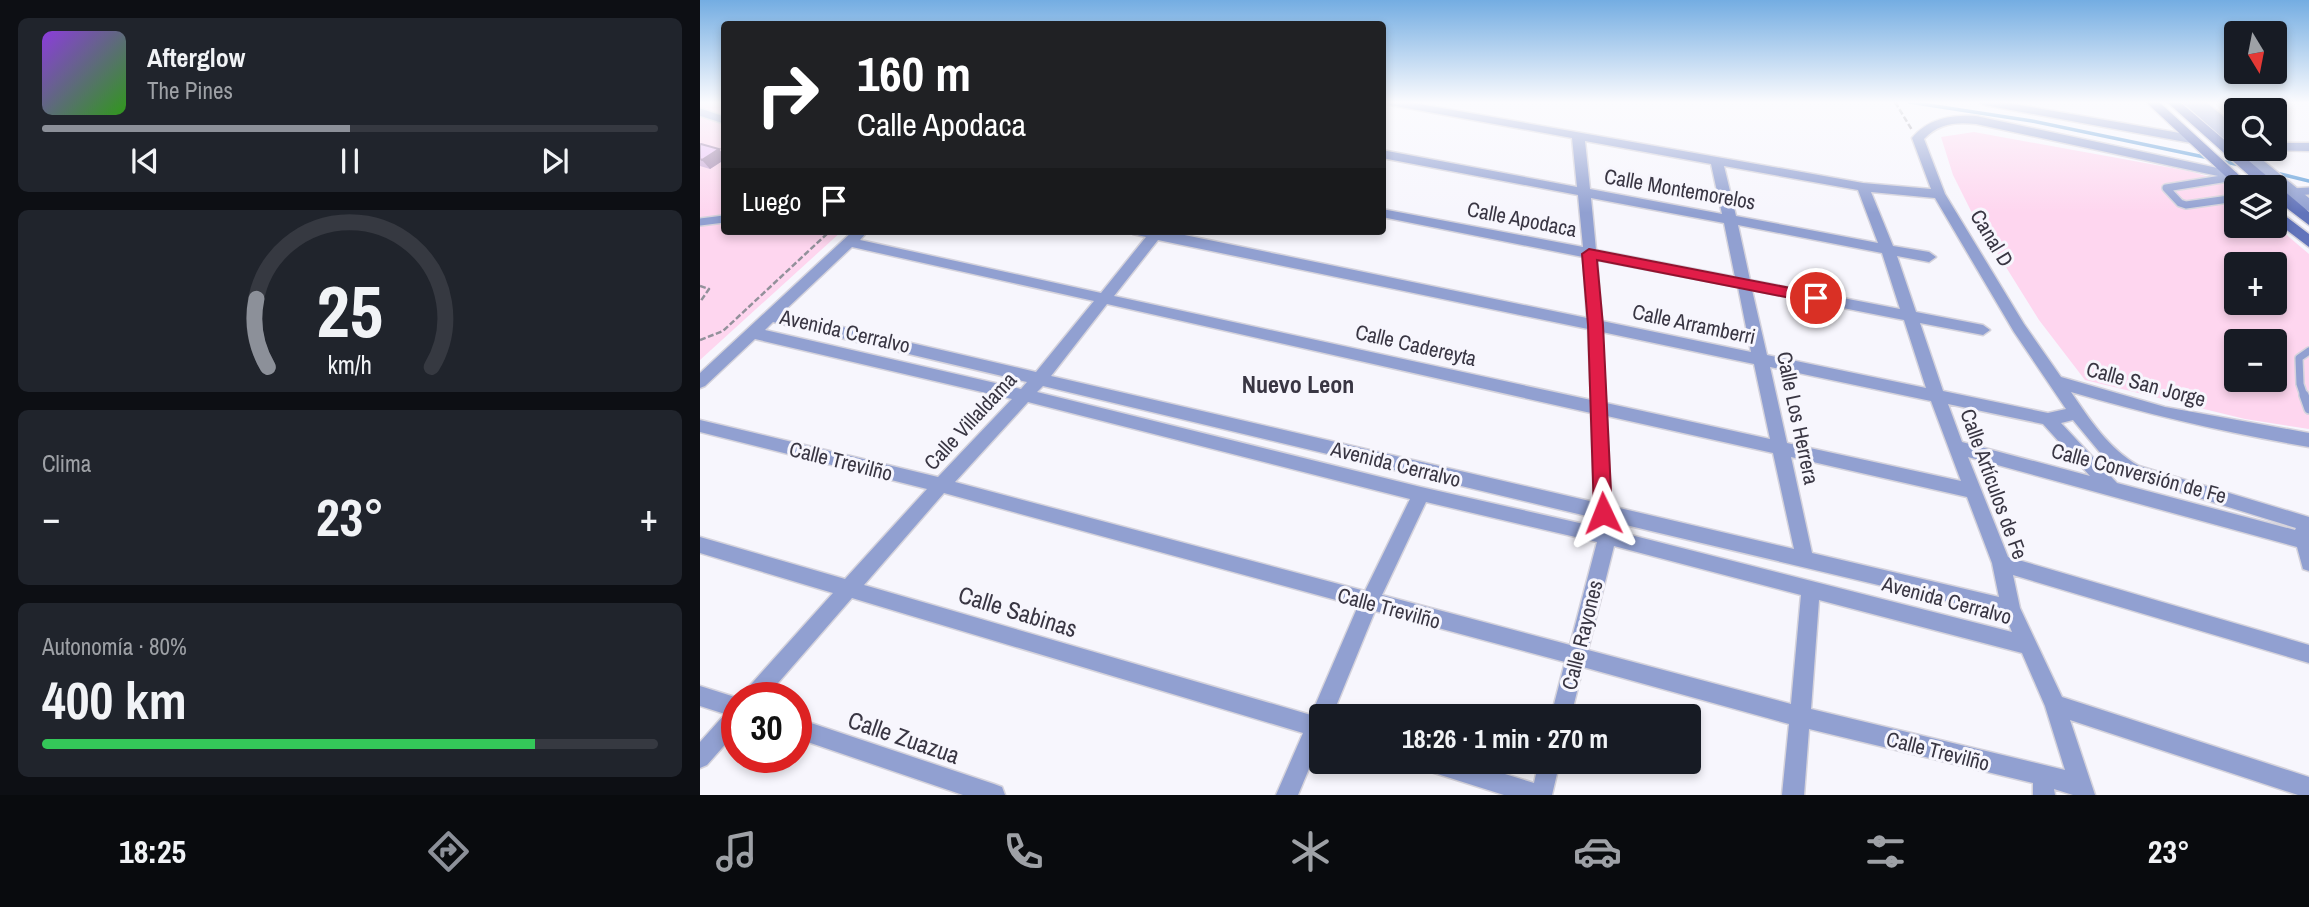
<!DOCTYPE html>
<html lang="es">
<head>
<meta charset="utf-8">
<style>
  body { margin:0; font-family:"Archivo Narrow",sans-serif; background:#20242c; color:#f1f3f6; height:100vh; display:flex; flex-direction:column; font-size:26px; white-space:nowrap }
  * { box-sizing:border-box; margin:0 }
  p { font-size:23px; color:#9ea1a6 }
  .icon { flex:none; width:38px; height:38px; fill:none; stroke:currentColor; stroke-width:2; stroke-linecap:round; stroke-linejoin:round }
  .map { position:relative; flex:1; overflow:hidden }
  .sheet { display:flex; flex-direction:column; gap:18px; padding:18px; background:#0d0f14; width:700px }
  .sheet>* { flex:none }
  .banner { position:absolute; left:21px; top:21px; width:665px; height:214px; border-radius:7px; box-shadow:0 4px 10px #0003; background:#202124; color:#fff; overflow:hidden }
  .needle { width:46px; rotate:170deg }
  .controls { position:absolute; left:1524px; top:21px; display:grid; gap:14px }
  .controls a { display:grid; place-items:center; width:63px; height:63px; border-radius:7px; background:#171b24; box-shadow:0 4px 10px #0003; font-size:35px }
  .speed { position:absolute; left:21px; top:682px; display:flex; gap:14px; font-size:35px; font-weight:700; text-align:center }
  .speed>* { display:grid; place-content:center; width:91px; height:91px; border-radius:50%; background:#171b24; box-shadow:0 4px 10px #0003; line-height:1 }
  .speed .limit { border:10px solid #d22; background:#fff; color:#111 }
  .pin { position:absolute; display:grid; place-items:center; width:60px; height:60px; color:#fff; margin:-30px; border:4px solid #fff; border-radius:50%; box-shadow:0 2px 7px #0007 }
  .me { position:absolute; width:77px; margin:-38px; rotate:358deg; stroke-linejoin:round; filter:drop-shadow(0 0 5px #0008) }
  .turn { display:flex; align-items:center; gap:24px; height:147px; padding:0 21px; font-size:32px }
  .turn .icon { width:91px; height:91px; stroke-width:2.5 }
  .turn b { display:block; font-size:49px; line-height:60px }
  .then { display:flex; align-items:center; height:66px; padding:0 21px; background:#0003; gap:14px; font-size:26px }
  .big { font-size:52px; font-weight:700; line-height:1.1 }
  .sheet .tile { flex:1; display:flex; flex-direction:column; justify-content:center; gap:10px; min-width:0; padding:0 24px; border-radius:10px; background:#20242c }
  .sheet .dial { align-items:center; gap:0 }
  .dial svg { height:182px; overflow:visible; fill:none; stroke:#363941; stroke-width:7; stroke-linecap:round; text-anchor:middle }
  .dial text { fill:#f1f3f6; stroke:none }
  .song { display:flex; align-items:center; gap:21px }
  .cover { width:84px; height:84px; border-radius:10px; background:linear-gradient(135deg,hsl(270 70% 55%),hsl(110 70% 35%)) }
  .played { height:7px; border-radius:4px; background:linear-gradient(90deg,#8c9099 50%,#363941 50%) }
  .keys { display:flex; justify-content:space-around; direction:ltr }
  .heat { display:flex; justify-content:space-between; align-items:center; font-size:38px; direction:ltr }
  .charge { height:10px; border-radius:5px; background:linear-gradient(90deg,#34c759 80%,#363941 0) }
  .trip { position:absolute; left:609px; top:704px; width:392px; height:70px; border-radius:7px; background:#171b24; box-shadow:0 4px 10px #0003; font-weight:700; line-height:70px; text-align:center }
  .menu { display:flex; height:112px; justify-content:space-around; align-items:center; background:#090b0e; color:#9ea1a6 }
  .menu .icon { width:49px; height:49px }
  .menu .selected { color:#8c9099 }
  .menu b { font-size:32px; color:#f1f3f6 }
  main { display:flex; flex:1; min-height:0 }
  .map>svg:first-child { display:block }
  .green { fill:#fed6ef; fill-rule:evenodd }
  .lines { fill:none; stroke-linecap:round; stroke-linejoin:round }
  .stream { stroke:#67a2da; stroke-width:3.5 }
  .service-far1-casing { stroke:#d5d3dc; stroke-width:10 }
  .service-casing { stroke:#d5d3dc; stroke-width:12 }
  .minor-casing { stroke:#d5d3dc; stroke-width:3 }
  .tertiary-casing { stroke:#d5d3dc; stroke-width:3 }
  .secondary-casing { stroke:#d5d3dc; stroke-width:3 }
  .path { stroke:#93919b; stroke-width:2.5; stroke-dasharray:6 2.5; stroke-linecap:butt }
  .service-far1 { stroke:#91a0d1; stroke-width:7 }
  .service { stroke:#91a0d1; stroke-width:9 }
  .minor { fill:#91a0d1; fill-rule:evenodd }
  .tertiary { fill:#91a0d1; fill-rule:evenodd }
  .secondary { fill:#6274bb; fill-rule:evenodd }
  .wall { fill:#caa8d5 }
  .shaded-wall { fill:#a488ae }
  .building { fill:#ebc3f8; stroke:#a488ae; stroke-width:2 }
  .route { fill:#e11d48; stroke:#92132f; stroke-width:2 }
  .labels { text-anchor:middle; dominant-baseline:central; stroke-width:6; stroke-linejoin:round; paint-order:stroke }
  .street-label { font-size:21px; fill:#393643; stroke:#f7f6fd }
  .quarter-label { font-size:24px; font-weight:bold; fill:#393643; stroke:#f7f6fd }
  .near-street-label { font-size:24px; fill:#393643; stroke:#f7f6fd }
</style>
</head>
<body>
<main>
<section class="sheet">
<div class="tile">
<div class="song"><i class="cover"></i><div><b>Afterglow</b><p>The Pines</p></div></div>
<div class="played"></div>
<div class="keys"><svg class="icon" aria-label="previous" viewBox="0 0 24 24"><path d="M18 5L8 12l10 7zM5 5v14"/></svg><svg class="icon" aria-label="pause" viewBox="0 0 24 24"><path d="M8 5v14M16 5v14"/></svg><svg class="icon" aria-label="next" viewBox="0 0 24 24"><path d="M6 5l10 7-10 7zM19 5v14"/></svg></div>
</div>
<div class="tile dial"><svg viewBox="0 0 100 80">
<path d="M14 69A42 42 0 1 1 86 69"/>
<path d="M14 69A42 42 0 0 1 9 39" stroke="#8c9099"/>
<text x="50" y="56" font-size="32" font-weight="700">25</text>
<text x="50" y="72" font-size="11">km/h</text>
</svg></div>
<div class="tile"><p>Clima</p>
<div class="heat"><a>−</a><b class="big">23°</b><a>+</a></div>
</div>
<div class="tile"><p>Autonomía · 80%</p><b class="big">400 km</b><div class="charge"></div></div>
</section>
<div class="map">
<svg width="1609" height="795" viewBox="0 0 1609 795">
  <rect width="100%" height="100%" fill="#f7f6fd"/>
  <path class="green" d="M 0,102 L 24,102 L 24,231 L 142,231 L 0,360 Z
    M 1274,132 L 1489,171 L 1530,183 L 1536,190 L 1536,226 L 1575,225 L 1609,254 L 1609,429 L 1545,419 L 1385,380 L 1339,320 L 1271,211 L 1253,175 L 1241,137 ZM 1536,264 L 1575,264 L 1575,303 L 1536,303 ZM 1536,341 L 1575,341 L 1575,380 L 1536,380 Z"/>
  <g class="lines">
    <path class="stream" d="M 1209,102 L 1332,121 L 1509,158
      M 1521,161 L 1540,165
      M 1576,173 L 1609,181"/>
    <defs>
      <path id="service-far1" d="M 0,112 L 24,120
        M 1534,177 L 1466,188 L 1480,203 L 1486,205 L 1536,198
        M 1592,192 L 1609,191
        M 0,222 L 24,219
        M 1604,396 L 1600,384 L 1599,358 L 1609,351"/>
      <path id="service" d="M 1604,395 L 1609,409"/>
      <path id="minor" d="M 684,102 L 708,102 L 1163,183 L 1231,189 L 1212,138 C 1229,118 1251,115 1276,116 L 1536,172 L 1538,175 L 1532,179 L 1276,124 C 1256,122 1239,123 1224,139 L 1245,194 L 1324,324 L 1361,377 L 1465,407 L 1609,433 L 1609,447 C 1527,433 1451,415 1371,392 C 1390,420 1409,449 1439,466 L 1609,517 L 1609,571 L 1603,569 L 1597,547 L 1268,457 L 1308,557 L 1609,645 L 1609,663 L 1313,575 L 1320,608 L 1362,697 L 1609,777 L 1609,795 L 1598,795 L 1370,720 L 1395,795 L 1373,795 L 1354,789 L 1355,795 L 1333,795 L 1333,783 L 1109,729 L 1104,795 L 1082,795 L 1089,724 L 883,667 L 871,716 L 851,716 L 865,662 L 675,611 L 632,716 L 621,716 L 621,740 L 598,795 L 576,795 L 603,733 L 152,598 L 65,698 L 42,698 L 45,691 L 133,593 L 0,553 L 0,537 L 145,579 L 227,489 L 0,432 L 0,420 L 238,477 L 312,399 L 55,339 L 5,386 L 0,388 L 0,373 L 153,231 L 168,231 L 160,240 L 401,293 L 446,237 L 433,234 L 431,231 L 465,231 L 887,318 L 883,257 L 682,217 L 682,209 L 883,247 L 878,195 L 682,158 L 682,150 L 877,187 L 872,138 L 690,105 ZM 885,141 L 1011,164 L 1022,214 L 890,189 ZM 1024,166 L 1158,190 L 1178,243 L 1036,216 ZM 1171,192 L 1235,198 L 1314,332 L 1366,409 L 1348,413 L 1243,391 L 1220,323 L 1283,335 L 1290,330 L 1283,325 L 1216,312 L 1197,256 L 1229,262 L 1236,257 L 1229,252 L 1193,246 ZM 891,198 L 1024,223 L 1035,277 L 896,250 ZM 1038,225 L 1182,253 L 1200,309 L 1050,280 ZM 458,240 L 888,329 L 891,400 L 414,296 ZM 152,247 L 394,301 L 336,372 L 82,313 ZM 897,260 L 1038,287 L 1051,352 L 902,321 ZM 1052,290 L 1204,320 L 1226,388 L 1067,355 ZM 407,304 L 891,413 L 894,502 L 351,376 ZM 73,322 L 327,382 L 321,389 L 65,330 ZM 902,332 L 1054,364 L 1070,439 L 906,403 ZM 1070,367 L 1231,401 L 1261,481 L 1087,443 ZM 343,386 L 895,518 L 897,527 L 721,487 L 337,392 ZM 328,402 L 710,499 L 665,591 L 255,482 ZM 1248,404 L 1343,424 L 1390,476 L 1262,442 ZM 907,416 L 1073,453 L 1094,549 L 911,506 ZM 1373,420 L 1412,467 L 1428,476 L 1596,528 L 1595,530 L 1417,483 L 1361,423 ZM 1091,457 L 1267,497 L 1292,563 L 1299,597 L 1112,553 ZM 244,493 L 658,606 L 611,715 L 164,585 ZM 726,502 L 897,542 L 870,645 L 682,595 ZM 913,522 L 1305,615 L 1312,632 L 915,531 ZM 914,546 L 1101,595 L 1091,704 L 888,650 ZM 1119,600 L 1322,653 L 1345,706 L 1365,770 L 1111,709 Z
        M 1278,102 L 1302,102 L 1491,135 L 1497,139 L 1491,143 L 1284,105 Z
        M 1493,102 L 1506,102 L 1536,127 L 1536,136 L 1532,136 Z
        M 1575,143 L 1609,143 L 1609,151 L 1571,150 L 1575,149 Z
        M 0,686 L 38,698 L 37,731 L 7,765 L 0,768 L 0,742 L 25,714 L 0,706 Z
        M 96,718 L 294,784 L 302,787 L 305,795 L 263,795 L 96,738 Z
        M 718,761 L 763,761 L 834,783 L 839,761 L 860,761 L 852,795 L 804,795 L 728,771 L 721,768 Z"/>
      <path id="tertiary" d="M 1482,102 L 1495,102 L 1536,138 L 1536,149 L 1549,149 L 1609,198 L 1609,211 L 1604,209 Z"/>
      <path id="secondary" d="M 1446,102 L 1459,102 L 1552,187 L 1537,187 Z
        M 1467,102 L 1480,102 L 1609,212 L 1609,225 L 1575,199 L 1575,187 L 1562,187 Z
        M 1575,208 L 1609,234 L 1609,247 L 1575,221 Z"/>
    </defs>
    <use href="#service-far1" class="service-far1-casing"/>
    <use href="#service" class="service-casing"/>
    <use href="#minor" class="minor-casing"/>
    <use href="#tertiary" class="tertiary-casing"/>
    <use href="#secondary" class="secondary-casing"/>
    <path class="path" d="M 1195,102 L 1212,130
      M 0,286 L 9,289 L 0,302
      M 0,340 L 23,331 L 130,231"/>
    <use href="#service-far1" class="service-far1"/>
    <use href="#service" class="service"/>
    <use href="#minor" class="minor"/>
    <use href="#tertiary" class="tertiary"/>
    <use href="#secondary" class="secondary"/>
  </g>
  <path class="wall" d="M 0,145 L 19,149 L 24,156 L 24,160 L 10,169 L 0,166 Z"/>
  <path class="shaded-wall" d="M 19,149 L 24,156 L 24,160 L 10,169 L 2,160 Z"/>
  <path class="building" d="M 1,144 L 19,149 L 2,160 L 0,159 L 0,145 Z"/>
  <linearGradient id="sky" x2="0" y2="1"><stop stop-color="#74ade2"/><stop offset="0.48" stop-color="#fbfbfe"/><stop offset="1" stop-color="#fbfbfe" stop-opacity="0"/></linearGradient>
  <rect width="1609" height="213" fill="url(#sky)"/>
  <path class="route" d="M 889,249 L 1116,293 L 1123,298 L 1116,303 L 897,260 L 903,325 L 912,513 L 909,519 L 903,521 L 897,519 L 894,513 L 888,325 L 882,254 Z"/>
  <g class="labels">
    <g class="street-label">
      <text transform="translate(980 189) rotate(10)">Calle Montemorelos</text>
      <text transform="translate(822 219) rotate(11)">Calle Apodaca</text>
      <text transform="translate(1292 238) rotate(59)">Canal D</text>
      <text transform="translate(994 324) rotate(12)">Calle Arramberri</text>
      <text transform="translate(145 331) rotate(13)">Avenida Cerralvo</text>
      <text transform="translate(716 345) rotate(13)">Calle Cadereyta</text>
      <text transform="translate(1446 384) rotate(15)">Calle San Jorge</text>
      <text transform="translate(1098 418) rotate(78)">Calle Los Herrera</text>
      <text transform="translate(270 421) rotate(-47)">Calle Villaldama</text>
      <text transform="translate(141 461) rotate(14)">Calle Trevilño</text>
      <text transform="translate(696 464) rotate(14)">Avenida Cerralvo</text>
      <text transform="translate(1439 473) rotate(15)">Calle Conversión de Fe</text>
      <text transform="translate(1294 484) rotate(70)">Calle Artículos de Fe</text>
      <text transform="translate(1247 600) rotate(15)">Avenida Cerralvo</text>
      <text transform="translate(689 608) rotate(15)">Calle Trevilño</text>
      <text transform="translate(882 635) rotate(-76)">Calle Rayones</text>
      <text transform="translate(1238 751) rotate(14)">Calle Trevilño</text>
    </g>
    <g class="quarter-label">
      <text x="598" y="384">Nuevo Leon</text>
    </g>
    <g class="near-street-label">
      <text transform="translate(318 611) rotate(17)">Calle Sabinas</text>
      <text transform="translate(204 737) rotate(19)">Calle Zuazua</text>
    </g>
  </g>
</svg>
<div class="controls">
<a><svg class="needle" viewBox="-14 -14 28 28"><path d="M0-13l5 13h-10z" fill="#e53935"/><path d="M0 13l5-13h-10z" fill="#9ea1a6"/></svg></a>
<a><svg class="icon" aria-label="search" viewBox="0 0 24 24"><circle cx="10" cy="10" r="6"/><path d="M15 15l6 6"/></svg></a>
<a><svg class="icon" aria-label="layers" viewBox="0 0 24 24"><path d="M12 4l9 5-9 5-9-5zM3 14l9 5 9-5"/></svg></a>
<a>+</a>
<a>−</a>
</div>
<div class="speed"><div class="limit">30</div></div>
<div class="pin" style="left:1116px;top:298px;background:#d93025"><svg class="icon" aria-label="arrive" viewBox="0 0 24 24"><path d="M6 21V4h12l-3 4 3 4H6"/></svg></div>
<svg class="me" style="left:903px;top:513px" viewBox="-20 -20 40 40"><path d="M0-17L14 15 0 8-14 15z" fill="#e11d48" stroke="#fff" stroke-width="4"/></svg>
<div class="trip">18:26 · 1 min · 270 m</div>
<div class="banner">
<div class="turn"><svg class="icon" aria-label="right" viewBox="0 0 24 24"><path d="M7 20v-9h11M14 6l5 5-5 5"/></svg><div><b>160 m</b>Calle Apodaca</div></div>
<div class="then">Luego<svg class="icon" aria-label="arrive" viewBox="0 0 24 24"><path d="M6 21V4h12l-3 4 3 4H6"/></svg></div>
</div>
</div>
</main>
<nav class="menu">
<b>18:25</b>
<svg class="icon selected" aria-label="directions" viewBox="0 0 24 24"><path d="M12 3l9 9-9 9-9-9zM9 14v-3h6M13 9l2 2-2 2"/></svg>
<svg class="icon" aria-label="music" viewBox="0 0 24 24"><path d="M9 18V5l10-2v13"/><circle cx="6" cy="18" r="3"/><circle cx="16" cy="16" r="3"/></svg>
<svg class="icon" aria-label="phone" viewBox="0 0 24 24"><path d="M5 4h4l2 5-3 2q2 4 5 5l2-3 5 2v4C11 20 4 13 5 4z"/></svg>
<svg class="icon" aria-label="climate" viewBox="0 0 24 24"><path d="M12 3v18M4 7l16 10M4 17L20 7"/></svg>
<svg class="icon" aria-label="car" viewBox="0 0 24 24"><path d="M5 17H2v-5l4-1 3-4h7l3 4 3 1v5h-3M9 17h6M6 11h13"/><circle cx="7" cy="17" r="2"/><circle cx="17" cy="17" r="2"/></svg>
<svg class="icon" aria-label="filters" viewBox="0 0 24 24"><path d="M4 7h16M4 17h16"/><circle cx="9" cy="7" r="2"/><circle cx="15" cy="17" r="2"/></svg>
<b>23°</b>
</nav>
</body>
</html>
